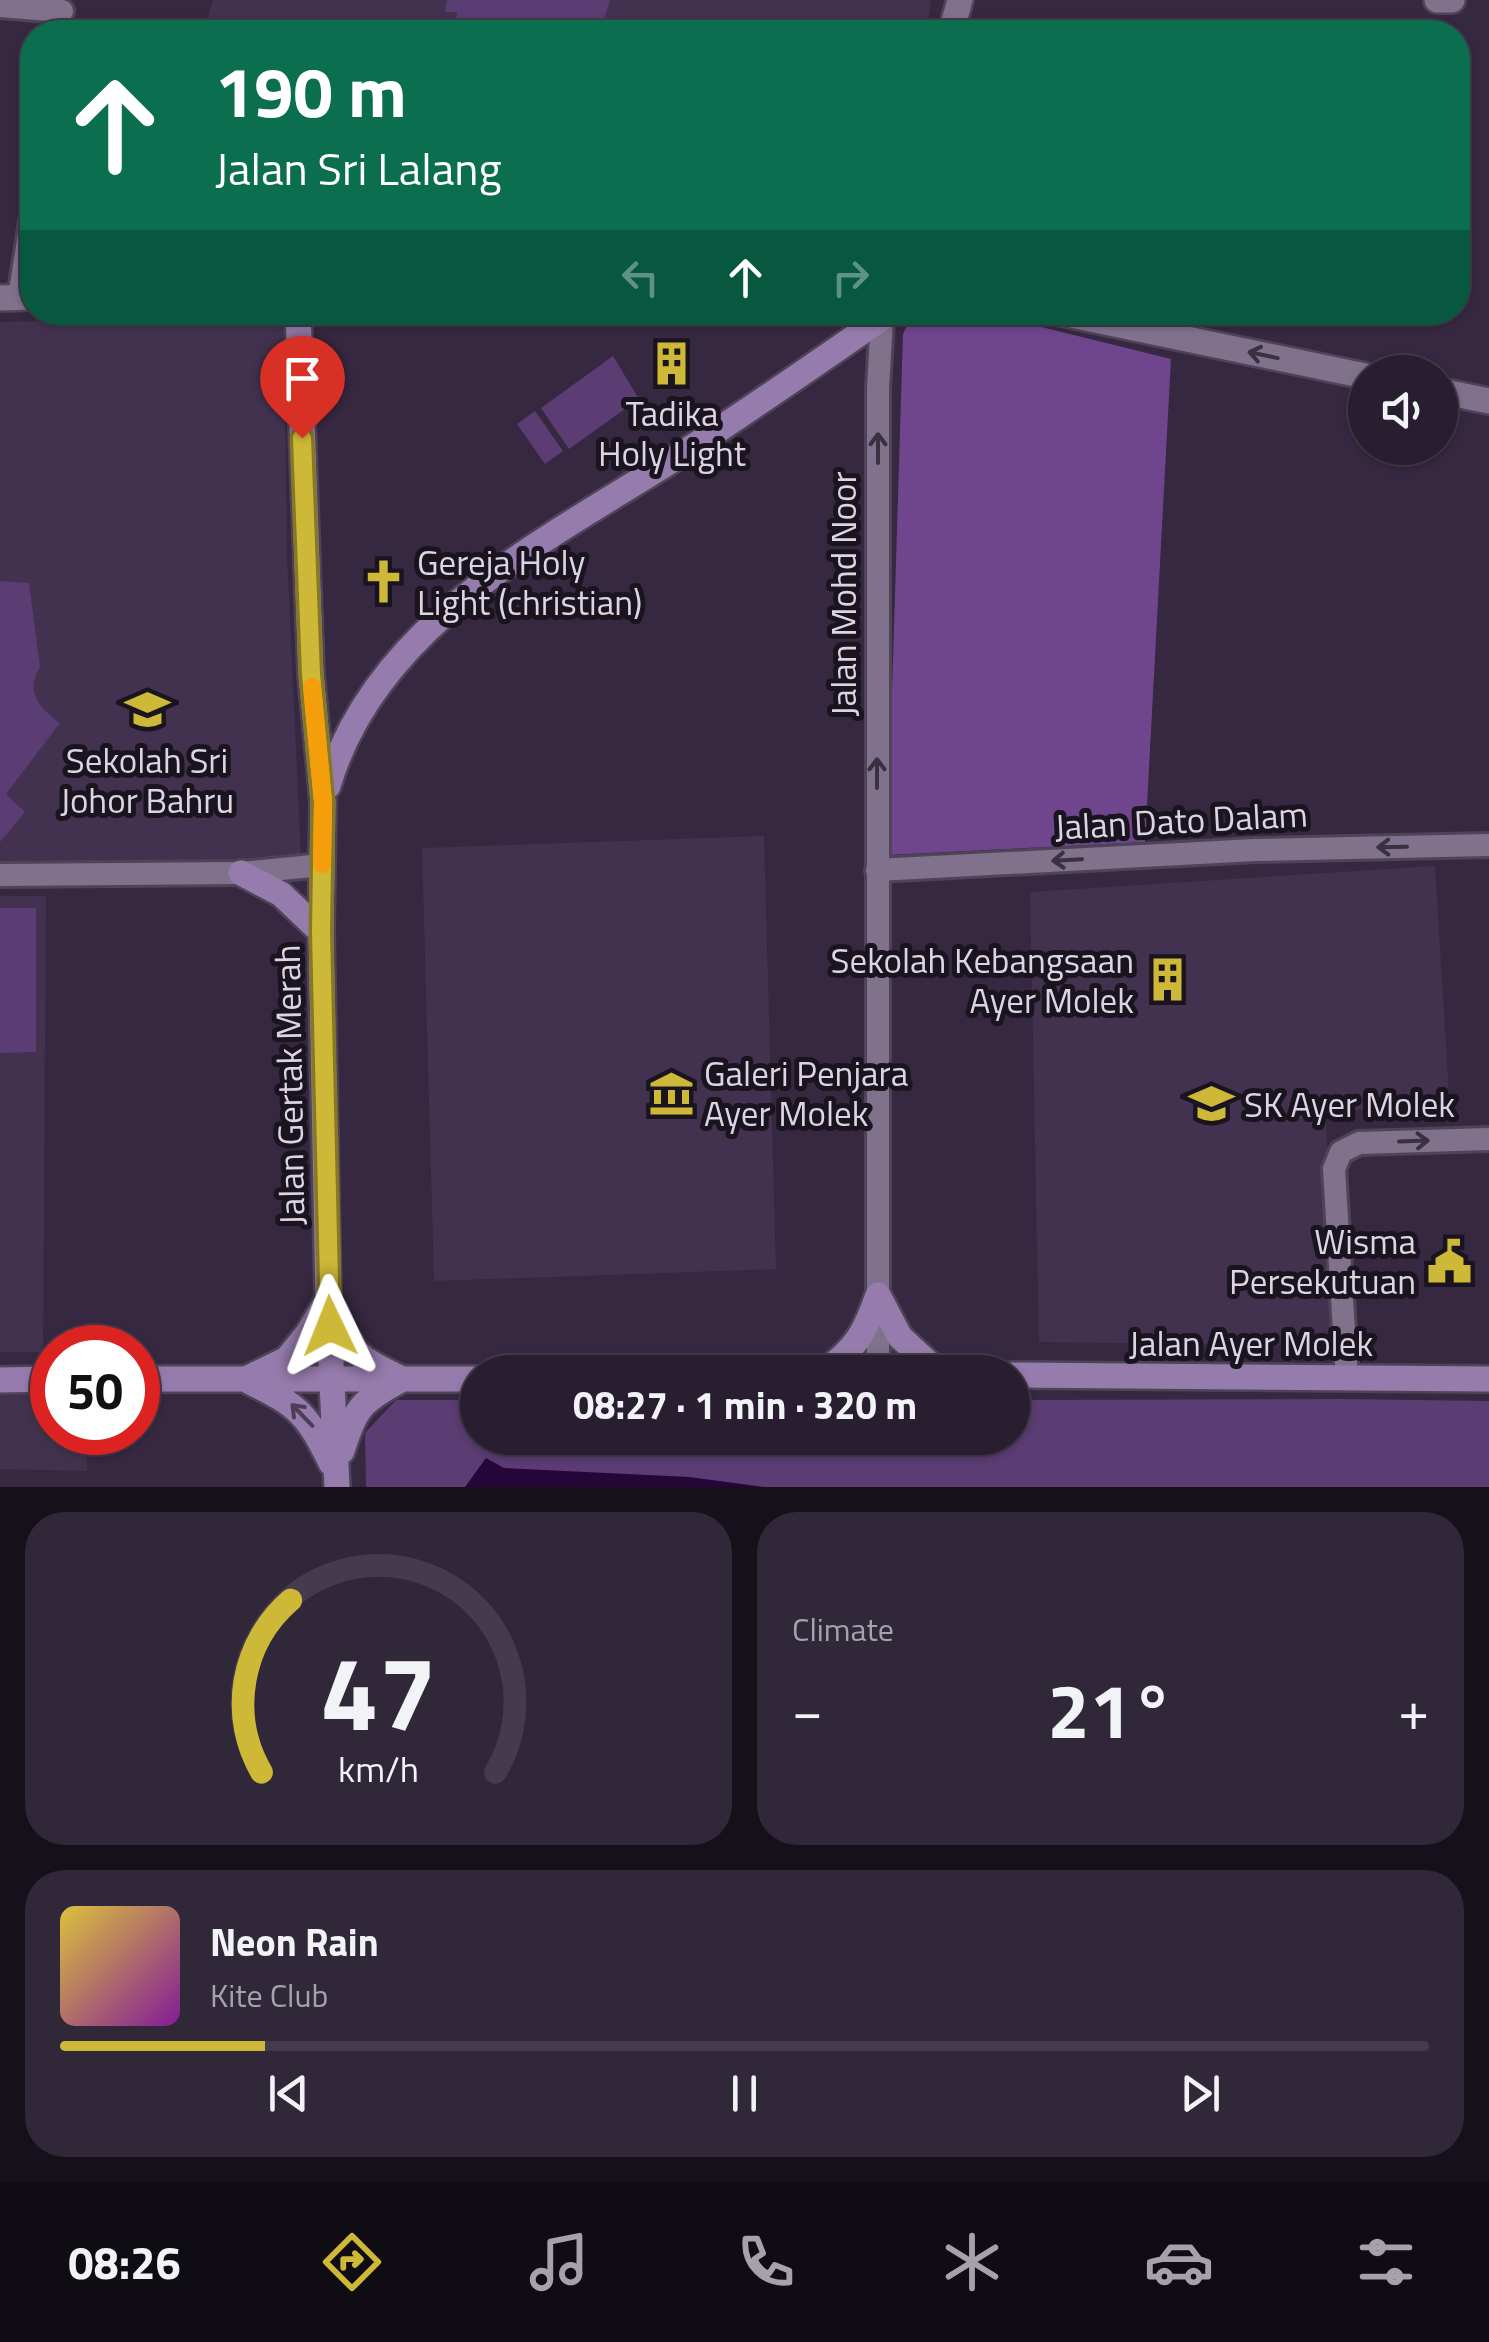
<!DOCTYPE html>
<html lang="en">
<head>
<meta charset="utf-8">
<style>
  body { margin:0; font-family:"Titillium Web",sans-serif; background:#302738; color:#f1f3f6; height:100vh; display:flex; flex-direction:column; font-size:38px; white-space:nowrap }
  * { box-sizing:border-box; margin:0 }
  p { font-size:32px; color:#a5a2ab }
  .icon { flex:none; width:55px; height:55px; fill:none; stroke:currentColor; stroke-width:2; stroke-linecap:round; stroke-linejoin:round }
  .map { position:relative; height:1487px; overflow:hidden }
  .panel { display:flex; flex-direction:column; gap:25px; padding:25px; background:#16101a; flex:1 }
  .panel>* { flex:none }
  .top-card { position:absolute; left:20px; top:20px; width:1450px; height:305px; border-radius:40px; box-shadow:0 2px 8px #0004,0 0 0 2px #443c4c; background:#0b6e4f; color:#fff; overflow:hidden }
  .fabs { position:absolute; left:1348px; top:355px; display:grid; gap:20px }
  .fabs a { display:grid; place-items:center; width:110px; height:110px; border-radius:50%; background:#281e30; box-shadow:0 2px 8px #0004,0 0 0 2px #443c4c; font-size:50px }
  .speed { position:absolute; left:30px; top:1325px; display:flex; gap:20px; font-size:50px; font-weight:700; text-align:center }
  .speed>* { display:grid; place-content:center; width:130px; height:130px; border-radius:50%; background:#281e30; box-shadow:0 2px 8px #0004,0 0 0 2px #443c4c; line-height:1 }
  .speed .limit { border:15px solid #d22; background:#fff; color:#111 }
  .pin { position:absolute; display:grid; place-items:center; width:85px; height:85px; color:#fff; margin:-102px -42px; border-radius:50% 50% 50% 0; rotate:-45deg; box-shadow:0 0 10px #0007 }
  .pin .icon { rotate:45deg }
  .me { position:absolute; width:110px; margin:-55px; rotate:358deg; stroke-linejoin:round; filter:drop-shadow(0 0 8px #0008) }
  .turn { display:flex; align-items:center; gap:35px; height:210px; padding:0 30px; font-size:45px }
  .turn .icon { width:130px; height:130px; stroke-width:2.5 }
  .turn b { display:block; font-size:70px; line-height:85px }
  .lanes { display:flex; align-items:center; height:95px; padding:0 30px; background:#0003; justify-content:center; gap:50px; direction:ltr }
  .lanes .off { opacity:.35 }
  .big { font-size:75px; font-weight:700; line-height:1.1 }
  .panel .card { flex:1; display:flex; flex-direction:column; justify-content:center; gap:15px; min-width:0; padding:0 35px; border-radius:40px; background:#302738 }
  .panel .dial { align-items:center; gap:0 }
  .dial svg { height:260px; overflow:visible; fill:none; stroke:#443c4c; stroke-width:7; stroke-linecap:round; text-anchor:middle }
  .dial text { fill:#f1f3f6; stroke:none }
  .song { display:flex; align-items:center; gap:30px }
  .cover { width:120px; height:120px; border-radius:15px; background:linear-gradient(135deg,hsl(50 70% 55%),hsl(290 70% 35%)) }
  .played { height:10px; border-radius:5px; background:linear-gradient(90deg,#ceb837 15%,#443c4c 15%) }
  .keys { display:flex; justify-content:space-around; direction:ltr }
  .heat { display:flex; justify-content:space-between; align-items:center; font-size:55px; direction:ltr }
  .panel .tiles { flex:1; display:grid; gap:25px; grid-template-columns:1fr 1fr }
  .card:last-child { grid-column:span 2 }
  .trip { position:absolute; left:460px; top:1355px; width:570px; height:100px; border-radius:50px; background:#281e30; box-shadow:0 2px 8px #0004,0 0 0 2px #443c4c; font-weight:700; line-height:100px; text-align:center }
  .menu { display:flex; height:160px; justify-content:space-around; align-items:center; background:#100c13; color:#a5a2ab }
  .menu .icon { width:70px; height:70px }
  .menu .active { color:#ceb837 }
  .menu b { font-size:45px; color:#f1f3f6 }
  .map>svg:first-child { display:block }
  .built { fill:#42324f }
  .green { fill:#5b3c73 }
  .forest { fill:#6f468d }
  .water { fill:#260539 }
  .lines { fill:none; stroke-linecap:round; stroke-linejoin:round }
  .minor-casing { stroke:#4f4457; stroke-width:28 }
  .tertiary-casing { stroke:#4f4457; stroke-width:30 }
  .secondary-casing { stroke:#4f4457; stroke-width:30 }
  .minor { stroke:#80718d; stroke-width:22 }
  .tertiary { stroke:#80718d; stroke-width:25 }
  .secondary { stroke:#967cac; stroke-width:25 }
  .oneway { stroke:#393040 }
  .oneway2 { stroke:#4c3e57 }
  .route-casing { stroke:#867824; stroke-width:25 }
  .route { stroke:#ceb837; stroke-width:18 }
  .slow { stroke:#f59e0b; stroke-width:18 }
  .labels { text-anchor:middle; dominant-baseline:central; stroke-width:10; stroke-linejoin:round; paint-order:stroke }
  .poi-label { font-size:35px; fill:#dcd4e4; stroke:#1a141f; text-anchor:start }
  .street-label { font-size:35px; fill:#dcd4e4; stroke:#1a141f }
</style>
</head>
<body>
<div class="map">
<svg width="1489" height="1487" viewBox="0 0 1489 1487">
  <rect width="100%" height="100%" fill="#362840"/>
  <path class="built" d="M 213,0 L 931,0 L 926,32 L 203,32 Z
    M 284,317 L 287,556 L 301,858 L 0,870 L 0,322 Z
    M 764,836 L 776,1269 L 434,1281 L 422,848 Z
    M 1435,866 L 1449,1095 L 1326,1115 L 1336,1346 L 1039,1342 L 1030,892 Z
    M 0,896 L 46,896 L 43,1352 L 0,1352 Z
    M 52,1390 L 52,1432 L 87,1433 L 87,1471 L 0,1469 L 0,1391 Z"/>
  <path class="green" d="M 447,0 L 610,0 L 600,32 L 455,32 L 457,12 L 445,12 Z
    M 613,356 L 639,399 L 569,449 L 541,408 Z
    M 535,411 L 563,451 L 545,464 L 517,424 Z
    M 0,581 L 29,583 L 40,667 C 25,693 39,707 60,723 L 6,794 L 25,812 L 0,842 L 0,856 Z
    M 0,908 L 36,908 L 36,1052 L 0,1053 Z
    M 1341,1399 L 1489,1401 L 1489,1487 L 366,1487 L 365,1433 L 396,1400 L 477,1400 L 478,1438 L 1012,1438 L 1013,1400 Z"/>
  <path class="forest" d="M 913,313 L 985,313 L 1171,359 L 1145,842 L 887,855 L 903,334 Z"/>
  <path class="water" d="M 486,1458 L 504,1468 L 689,1477 L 764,1487 L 465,1487 Z"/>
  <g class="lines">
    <defs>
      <path id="minor" d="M 0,6 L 62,11
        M 19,298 L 32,215
        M 877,870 L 1255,850 L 1489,845
        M 0,875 L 241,873 L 322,865
        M 878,1372 L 878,388 L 882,318
        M 1347,1379 L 1334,1169 L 1341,1152 L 1359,1143 L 1489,1139"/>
      <path id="tertiary" d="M 1437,0 L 1452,0
        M 951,32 L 960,0
        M 0,298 L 32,297
        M 1057,312 L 1365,376
        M 1440,391 L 1489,401"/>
      <path id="secondary" d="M 298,312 L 311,674 L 323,802 L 321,932 L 328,1299 L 337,1487
        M 328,786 C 375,625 543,542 674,459 C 745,413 813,366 882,318
        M 241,873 L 281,894 L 321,932
        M 878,1295 L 900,1337 L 938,1372
        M 334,1312 C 353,1354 357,1357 398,1377
        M 824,1372 C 856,1348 865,1333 878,1295
        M 1012,1375 L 1489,1379
        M 250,1377 L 287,1359 L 308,1333 L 328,1299
        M 138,1379 L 478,1379
        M 0,1380 L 52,1379
        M 250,1382 C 299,1406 307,1414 331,1463
        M 342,1451 C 355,1409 360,1402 399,1381"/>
    </defs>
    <use href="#minor" class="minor-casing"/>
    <use href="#tertiary" class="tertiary-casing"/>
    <use href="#secondary" class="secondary-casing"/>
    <use href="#minor" class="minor"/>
    <use href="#tertiary" class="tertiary"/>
    <use href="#secondary" class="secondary"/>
  </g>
  <defs><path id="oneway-shaft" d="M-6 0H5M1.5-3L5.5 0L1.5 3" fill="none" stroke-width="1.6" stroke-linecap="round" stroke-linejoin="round" transform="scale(2.5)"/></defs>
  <g class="oneway">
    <use href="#oneway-shaft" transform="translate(1263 355) rotate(-168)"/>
    <use href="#oneway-shaft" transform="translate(878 448) rotate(-90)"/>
    <use href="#oneway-shaft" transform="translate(877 773) rotate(-90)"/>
    <use href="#oneway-shaft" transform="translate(1392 847) rotate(179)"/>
    <use href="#oneway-shaft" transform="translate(1067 860) rotate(177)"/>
    <use href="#oneway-shaft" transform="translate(1414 1141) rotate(-2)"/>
  </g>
  <use class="oneway2" href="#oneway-shaft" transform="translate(302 1415) rotate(-134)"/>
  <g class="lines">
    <defs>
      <path id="route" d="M 302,438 L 311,674 L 323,802 L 321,932 L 330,1326"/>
    </defs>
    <use href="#route" class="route-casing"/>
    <use href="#route" class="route"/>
    <path class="slow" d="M 312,687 L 323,802 L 322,864"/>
  </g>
  <defs>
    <symbol id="building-bare" viewBox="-9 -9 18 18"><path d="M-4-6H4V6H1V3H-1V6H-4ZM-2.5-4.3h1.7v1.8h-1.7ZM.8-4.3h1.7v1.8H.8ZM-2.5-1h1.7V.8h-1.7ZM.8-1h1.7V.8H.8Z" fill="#ceb837" stroke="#1a141f" stroke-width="2.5" paint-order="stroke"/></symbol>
    <symbol id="church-bare" viewBox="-9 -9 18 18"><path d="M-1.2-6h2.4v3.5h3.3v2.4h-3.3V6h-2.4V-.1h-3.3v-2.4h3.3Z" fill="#ceb837" stroke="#1a141f" stroke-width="2.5" paint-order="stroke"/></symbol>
    <symbol id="school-bare" viewBox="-9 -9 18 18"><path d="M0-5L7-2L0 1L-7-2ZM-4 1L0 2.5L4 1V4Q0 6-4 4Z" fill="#ceb837" stroke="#1a141f" stroke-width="2.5" paint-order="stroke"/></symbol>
    <symbol id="museum-bare" viewBox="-9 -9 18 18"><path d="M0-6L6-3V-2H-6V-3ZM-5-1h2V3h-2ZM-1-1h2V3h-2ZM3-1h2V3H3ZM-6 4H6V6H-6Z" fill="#ceb837" stroke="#1a141f" stroke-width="2.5" paint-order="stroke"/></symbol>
    <symbol id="civic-bare" viewBox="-9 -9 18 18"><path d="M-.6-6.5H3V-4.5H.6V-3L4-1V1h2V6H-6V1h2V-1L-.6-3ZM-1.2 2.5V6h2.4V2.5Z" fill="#ceb837" stroke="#1a141f" stroke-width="2.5" paint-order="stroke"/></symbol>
  </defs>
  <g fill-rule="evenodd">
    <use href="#building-bare" x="640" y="332" width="63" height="63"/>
    <use href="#church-bare" x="352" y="550" width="63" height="63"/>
    <use href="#school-bare" x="116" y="678" width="63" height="63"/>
    <use href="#building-bare" x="1136" y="948" width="63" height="63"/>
    <use href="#museum-bare" x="640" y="1062" width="63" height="63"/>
    <use href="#school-bare" x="1180" y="1072" width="63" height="63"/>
    <use href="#civic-bare" x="1418" y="1230" width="63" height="63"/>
  </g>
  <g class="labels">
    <g class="poi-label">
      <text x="672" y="413" text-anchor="middle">Tadika<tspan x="672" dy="40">Holy Light</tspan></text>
      <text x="417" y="562">Gereja Holy<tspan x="417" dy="40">Light (christian)</tspan></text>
      <text x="147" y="760" text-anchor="middle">Sekolah Sri<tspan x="147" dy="40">Johor Bahru</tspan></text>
      <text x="1134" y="960" text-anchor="end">Sekolah Kebangsaan<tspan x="1134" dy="40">Ayer Molek</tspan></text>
      <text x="704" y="1073">Galeri Penjara<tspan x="704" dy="40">Ayer Molek</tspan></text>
      <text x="1244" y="1104">SK Ayer Molek</text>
      <text x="1416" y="1241" text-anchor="end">Wisma<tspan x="1416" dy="40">Persekutuan</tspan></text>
    </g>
    <g class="street-label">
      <text transform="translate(843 594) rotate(-90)">Jalan Mohd Noor</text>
      <text transform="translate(1181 820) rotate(-3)">Jalan Dato Dalam</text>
      <text transform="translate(289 1085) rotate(-91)">Jalan Gertak Merah</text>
      <text x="1251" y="1343">Jalan Ayer Molek</text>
    </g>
  </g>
</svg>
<div class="fabs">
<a><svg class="icon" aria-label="sound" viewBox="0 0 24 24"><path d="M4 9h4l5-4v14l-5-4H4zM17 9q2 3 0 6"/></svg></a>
</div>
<div class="speed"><div class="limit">50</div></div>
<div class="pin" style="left:302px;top:438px;background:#d93025"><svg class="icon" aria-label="arrive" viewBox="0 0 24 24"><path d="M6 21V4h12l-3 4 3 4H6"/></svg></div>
<svg class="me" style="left:330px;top:1326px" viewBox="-20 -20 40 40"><path d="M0-17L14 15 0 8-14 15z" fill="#ceb837" stroke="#fff" stroke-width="4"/></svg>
<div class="trip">08:27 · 1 min · 320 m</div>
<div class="top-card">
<div class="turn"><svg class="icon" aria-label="ahead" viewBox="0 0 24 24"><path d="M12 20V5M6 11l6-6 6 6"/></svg><div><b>190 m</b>Jalan Sri Lalang</div></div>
<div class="lanes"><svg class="icon off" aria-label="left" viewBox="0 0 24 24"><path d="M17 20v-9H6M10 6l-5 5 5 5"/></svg><svg class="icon" aria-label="ahead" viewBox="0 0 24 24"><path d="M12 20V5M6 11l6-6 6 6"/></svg><svg class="icon off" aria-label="right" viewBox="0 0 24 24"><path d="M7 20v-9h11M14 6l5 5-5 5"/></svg></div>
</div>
</div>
<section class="panel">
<div class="tiles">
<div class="card dial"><svg viewBox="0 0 100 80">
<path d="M14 69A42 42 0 1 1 86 69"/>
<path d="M14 69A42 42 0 0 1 23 16" stroke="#ceb837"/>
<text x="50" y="56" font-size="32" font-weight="700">47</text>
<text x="50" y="72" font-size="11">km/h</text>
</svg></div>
<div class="card"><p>Climate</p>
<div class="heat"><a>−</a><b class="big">21°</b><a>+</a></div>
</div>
<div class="card">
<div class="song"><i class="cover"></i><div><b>Neon Rain</b><p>Kite Club</p></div></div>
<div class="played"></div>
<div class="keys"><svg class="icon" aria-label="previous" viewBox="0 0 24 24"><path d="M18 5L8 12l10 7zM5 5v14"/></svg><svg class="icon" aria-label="pause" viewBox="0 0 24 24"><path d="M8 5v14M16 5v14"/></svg><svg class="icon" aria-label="next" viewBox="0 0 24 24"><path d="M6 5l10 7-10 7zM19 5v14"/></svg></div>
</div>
</div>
</section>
<nav class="menu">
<b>08:26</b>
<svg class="icon active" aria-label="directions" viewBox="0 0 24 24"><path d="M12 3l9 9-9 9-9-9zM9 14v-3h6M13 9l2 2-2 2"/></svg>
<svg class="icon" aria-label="music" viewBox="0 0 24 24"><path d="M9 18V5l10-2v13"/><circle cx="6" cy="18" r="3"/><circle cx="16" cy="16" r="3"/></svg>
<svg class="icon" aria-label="phone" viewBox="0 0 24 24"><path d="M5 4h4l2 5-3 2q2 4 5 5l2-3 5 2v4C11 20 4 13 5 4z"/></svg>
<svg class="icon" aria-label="climate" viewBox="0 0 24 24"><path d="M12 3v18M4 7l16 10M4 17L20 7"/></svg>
<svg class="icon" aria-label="car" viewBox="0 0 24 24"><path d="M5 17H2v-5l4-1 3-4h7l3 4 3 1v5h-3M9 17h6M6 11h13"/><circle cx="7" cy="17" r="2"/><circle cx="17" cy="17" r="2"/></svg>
<svg class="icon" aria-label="filters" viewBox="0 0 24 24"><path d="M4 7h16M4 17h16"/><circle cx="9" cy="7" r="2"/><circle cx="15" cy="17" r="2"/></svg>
</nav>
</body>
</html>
